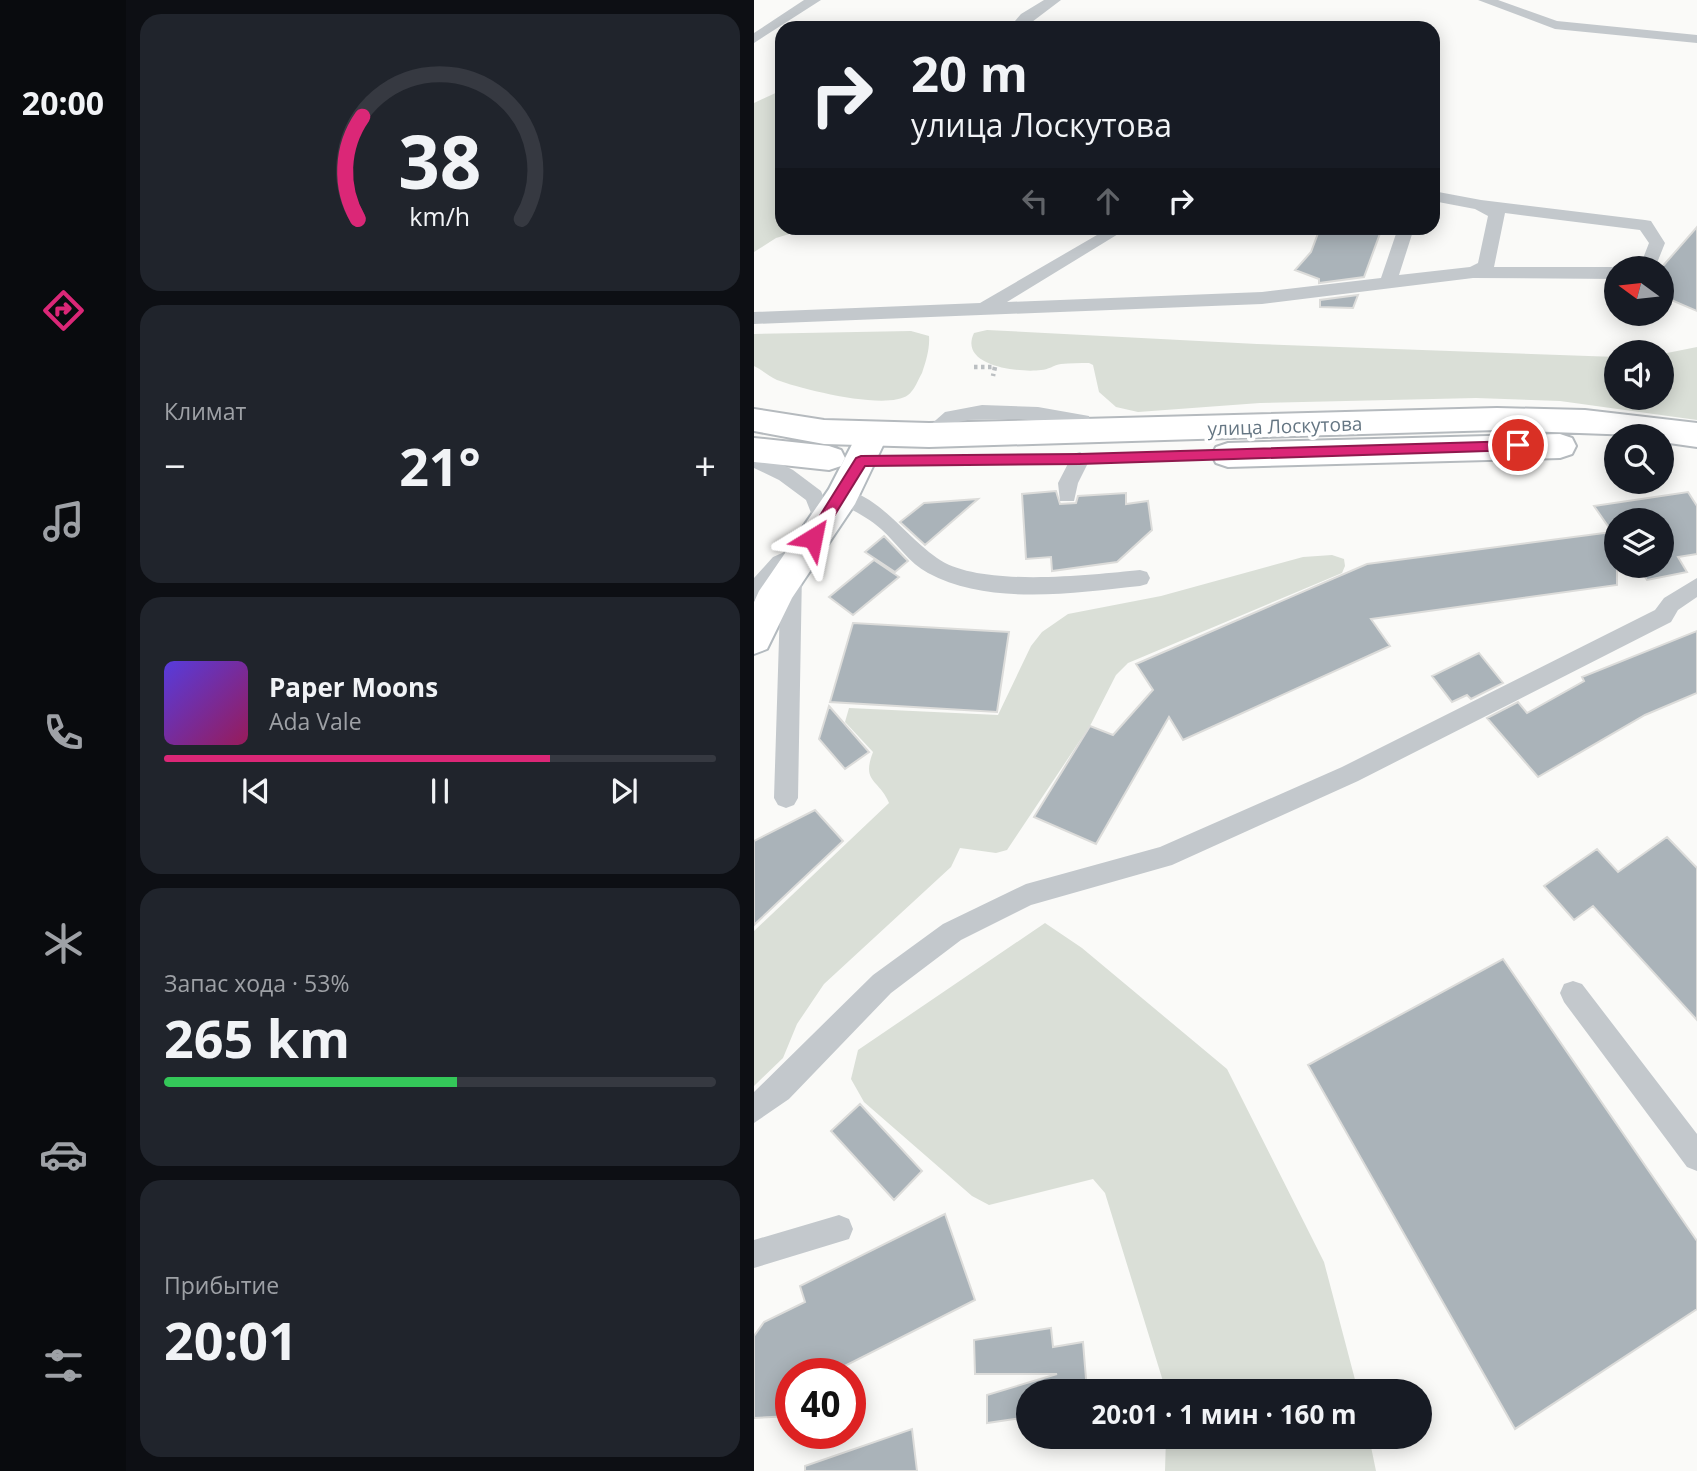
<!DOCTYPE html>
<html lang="ru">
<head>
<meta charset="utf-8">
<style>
  body { margin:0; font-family:"Open Sans",sans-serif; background:#20242c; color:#f1f3f6; height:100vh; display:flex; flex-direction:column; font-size:26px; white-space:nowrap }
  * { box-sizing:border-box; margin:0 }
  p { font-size:23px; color:#9ea1a6 }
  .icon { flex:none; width:38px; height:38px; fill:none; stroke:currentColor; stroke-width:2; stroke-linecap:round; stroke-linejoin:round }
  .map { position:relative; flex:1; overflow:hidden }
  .drawer { display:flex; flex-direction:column; gap:14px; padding:14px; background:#0d0f14; width:628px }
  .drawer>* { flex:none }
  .hud { position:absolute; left:21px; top:21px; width:665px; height:214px; border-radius:21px; box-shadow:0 4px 18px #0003; background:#171b24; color:#f1f3f6; overflow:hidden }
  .needle { width:46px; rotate:285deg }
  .controls { position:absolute; left:850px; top:256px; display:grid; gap:14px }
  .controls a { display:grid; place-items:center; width:70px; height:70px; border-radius:50%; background:#171b24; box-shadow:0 4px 18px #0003; font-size:35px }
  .speed { position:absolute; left:21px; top:1358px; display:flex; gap:14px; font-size:35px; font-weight:700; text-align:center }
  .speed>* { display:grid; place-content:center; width:91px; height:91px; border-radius:50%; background:#171b24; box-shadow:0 4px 18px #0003; line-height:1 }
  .speed .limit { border:10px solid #d22; background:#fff; color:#111 }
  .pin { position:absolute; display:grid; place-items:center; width:60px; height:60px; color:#fff; margin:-30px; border:4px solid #fff; border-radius:50%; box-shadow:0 2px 7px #0007 }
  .me { position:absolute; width:77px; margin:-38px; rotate:35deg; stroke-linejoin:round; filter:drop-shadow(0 0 5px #0008) }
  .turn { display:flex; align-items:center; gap:24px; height:147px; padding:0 21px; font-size:32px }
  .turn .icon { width:91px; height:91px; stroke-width:2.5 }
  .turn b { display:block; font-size:49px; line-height:60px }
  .lanes { display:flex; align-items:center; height:66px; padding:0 21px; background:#0003; justify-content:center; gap:35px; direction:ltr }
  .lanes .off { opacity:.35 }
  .big { font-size:52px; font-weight:700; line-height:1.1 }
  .drawer .card { flex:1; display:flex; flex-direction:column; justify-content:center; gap:10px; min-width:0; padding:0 24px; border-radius:21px; background:#20242c }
  .drawer .dial { align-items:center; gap:0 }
  .dial svg { height:182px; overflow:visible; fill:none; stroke:#363941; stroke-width:7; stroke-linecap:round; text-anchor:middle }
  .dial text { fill:#f1f3f6; stroke:none }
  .song { display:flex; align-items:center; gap:21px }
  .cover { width:84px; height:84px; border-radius:10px; background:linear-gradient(135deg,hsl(250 70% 55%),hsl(330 70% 35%)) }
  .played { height:7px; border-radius:4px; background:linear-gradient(90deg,#db2777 70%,#363941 70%) }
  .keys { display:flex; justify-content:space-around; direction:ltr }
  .heat { display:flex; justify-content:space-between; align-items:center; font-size:38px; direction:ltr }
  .charge { height:10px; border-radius:5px; background:linear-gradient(90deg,#34c759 53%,#363941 0) }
  .trip { position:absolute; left:262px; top:1379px; width:416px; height:70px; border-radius:35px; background:#171b24; box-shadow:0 4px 18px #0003; font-weight:700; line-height:70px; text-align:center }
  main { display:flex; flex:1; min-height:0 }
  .dock { display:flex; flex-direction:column; width:126px; justify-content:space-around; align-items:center; background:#090b0e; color:#9ea1a6 }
  .dock .icon { width:49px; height:49px }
  .dock .current { color:#db2777 }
  .dock b { font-size:32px; color:#f1f3f6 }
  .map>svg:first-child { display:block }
  .green { fill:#dadfd7 }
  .building { fill:#aab3b9; stroke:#dcdcda; stroke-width:2 }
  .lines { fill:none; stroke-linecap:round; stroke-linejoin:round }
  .secondary-casing { stroke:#b3babf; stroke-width:4 }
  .primary-casing { stroke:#b5babe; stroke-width:4 }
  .path { stroke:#bbbfc2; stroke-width:4.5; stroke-dasharray:3.5 3.5; stroke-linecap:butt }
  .lane { fill:#c3c8cc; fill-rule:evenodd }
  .secondary { fill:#fff; fill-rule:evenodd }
  .primary { fill:#fff; fill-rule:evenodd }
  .route { fill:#db2777; stroke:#8e194d; stroke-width:2 }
  .labels { text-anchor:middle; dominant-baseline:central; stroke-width:7; stroke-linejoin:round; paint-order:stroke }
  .street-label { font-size:19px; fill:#657683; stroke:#fff }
</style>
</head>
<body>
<main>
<nav class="dock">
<b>20:00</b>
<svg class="icon current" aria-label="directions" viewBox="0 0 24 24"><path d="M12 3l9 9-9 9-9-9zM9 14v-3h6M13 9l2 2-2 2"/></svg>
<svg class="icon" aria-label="music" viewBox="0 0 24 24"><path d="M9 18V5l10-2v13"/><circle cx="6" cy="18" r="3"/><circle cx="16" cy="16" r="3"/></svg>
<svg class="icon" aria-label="phone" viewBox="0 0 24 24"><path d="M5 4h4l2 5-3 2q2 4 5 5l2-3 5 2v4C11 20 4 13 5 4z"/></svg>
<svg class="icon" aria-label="climate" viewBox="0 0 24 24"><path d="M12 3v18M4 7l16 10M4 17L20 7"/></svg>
<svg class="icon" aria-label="car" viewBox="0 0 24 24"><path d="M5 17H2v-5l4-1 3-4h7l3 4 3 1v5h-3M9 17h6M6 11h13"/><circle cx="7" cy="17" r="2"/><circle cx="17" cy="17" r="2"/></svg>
<svg class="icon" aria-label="filters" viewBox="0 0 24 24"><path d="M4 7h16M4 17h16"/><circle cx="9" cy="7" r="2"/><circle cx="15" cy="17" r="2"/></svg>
</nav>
<section class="drawer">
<div class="card dial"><svg viewBox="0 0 100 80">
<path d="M14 69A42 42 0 1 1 86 69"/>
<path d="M14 69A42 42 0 0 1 16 24" stroke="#db2777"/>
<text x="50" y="56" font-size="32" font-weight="700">38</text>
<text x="50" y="72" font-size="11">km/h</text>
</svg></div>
<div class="card"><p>Климат</p>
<div class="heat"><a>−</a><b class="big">21°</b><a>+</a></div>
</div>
<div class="card">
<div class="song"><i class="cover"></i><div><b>Paper Moons</b><p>Ada Vale</p></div></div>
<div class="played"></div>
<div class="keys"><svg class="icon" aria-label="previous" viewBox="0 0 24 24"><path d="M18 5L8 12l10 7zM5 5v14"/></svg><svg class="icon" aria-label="pause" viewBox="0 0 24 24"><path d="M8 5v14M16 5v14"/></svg><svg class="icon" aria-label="next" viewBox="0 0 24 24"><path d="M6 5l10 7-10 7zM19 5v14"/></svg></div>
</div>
<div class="card"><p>Запас хода · 53%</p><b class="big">265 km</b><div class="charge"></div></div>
<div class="card"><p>Прибытие</p><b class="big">20:01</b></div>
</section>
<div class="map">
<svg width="943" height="1471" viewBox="0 0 943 1471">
  <rect width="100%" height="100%" fill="#fafaf8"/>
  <path class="green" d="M 28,90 L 28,228 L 55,228 L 22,238 L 0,252 L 0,103 Z
    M 233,330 L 503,344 L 863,357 L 863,397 L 908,397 L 908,354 L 943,347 L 943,420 L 806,401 L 722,398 L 506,403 L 384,412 L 362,407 L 345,392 L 339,365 L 335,363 C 326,363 316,363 307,364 C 300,365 294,370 287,370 C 265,373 204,366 220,333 Z
    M 157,331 L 175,336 C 176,348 172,362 168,373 C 164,380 160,391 154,395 C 133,411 47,389 23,380 C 15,376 8,370 0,366 L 0,334 Z
    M 578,555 L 590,559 L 591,566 L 588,573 L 374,663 L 362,675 L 337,724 L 253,850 L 242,853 L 206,848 L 197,867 L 70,984 L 43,1024 L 29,1058 L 0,1086 L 0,931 L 135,803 C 125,779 107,783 119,752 L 91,722 L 95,708 L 244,715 L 277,646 L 288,632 L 314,614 L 407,596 L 549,557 Z
    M 291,923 L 328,948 L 473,1069 L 570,1262 L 604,1391 L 412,1391 L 351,1193 L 339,1179 L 235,1205 L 218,1196 L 110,1102 L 97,1079 L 104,1050 Z
    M 412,1437 L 615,1437 L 622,1471 L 411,1471 Z"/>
  <path class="building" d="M 943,227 L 943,311 L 908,296 L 908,267 Z
    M 566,228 L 628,228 L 610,277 L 565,283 L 565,279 L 541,270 L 557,252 Z
    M 604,295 L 599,308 L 566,307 L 566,300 Z
    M 302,491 L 306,504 L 322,503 L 324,496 L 372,493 L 372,504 L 394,501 L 398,530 L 363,562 L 298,571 L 297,557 L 272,559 L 268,494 Z
    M 934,492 L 943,506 L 943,554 L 924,557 L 933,572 L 893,580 L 883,565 L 908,565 L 908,520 L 863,520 L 863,585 L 617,619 L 636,646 L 429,740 L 415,717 L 342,844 L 280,817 L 336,726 L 359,735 L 399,690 L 382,664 L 613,564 L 858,532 L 840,506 Z
    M 224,499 L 171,545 L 146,522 L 170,503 Z
    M 130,536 L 154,561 L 141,572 L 111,552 Z
    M 120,560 L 145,577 L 99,615 L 75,597 Z
    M 99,623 L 255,632 L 243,712 L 76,702 Z
    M 943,631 L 943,693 L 891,715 L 784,777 L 733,718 L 764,702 L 773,713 L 830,681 L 828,677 Z
    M 725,653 L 749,683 L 717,699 L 713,695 L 698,702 L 678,676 Z
    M 75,706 L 115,752 L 91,769 L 65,739 Z
    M 61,810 L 89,841 L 0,925 L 0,841 Z
    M 913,837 L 943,868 L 943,1020 L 839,906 L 820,920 L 790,886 L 843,849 L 864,872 Z
    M 749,959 L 943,1241 L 943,1309 L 761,1429 L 554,1065 Z
    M 106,1104 L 168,1171 L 140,1200 L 77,1131 Z
    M 191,1214 L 221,1300 L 75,1374 L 37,1374 L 37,1416 L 0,1418 L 0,1336 L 10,1322 L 51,1302 L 46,1286 Z
    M 297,1328 L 299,1347 L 329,1342 L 333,1391 L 275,1391 L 275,1417 L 233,1423 L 233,1395 L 303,1374 L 221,1374 L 220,1340 Z
    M 158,1429 L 163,1471 L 51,1471 L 51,1466 Z"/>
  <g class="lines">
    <defs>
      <path id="secondary" d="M 118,423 L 129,427 L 134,435 L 101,504 L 38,598 L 13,649 L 0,654 L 0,602 L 5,591 L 75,489 L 107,427 Z"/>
      <path id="primary" d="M 743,408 L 831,410 L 943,423 L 943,447 L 908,442 L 908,436 L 743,430 L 175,447 L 70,444 L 0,431 L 0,409 L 70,420 L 175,423 Z
        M 806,434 L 818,438 L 822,446 L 818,454 L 806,458 L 474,467 L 462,463 L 458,455 L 462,447 L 474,443 Z
        M 0,438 L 75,446 L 87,450 L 91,458 L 87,466 L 75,470 L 0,462 Z"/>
    </defs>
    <use href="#secondary" class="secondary-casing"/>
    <use href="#primary" class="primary-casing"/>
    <path class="path" d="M 220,367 L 241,367 L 239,376"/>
    <path class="lane" d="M 50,0 L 67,0 L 0,43 L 0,33 Z
      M 290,0 L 307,0 L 270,28 L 255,28 L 267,14 Z
      M 724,0 L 744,0 L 803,21 L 943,35 L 943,43 L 801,29 Z
      M 679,191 L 727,200 L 891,220 L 897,221 L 911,243 L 901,268 L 876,268 L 888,261 L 895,243 L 886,230 L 751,213 L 740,267 L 863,267 L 863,279 L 719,278 L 508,304 L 0,324 L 0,312 L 226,303 L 355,228 L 374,228 L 253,302 L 508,292 L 627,278 L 644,228 L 660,228 L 645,275 L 716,267 L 724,263 L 734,216 L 721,209 L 679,201 Z
      M 228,405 L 284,407 L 335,416 L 338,433 L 328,440 L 321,438 L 317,425 L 265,419 L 213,420 L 201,423 L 175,442 L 165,435 L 191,412 Z
      M 0,450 L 39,470 L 67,491 L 80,523 L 77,528 L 63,528 L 52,500 L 25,480 L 0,468 Z
      M 326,452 L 336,459 L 324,483 L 320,501 L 306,501 L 304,483 L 319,454 Z
      M 89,488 C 130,500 150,535 183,558 C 224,588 336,575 386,570 L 393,572 L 396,578 L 393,584 L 386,586 C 320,593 235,606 174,573 C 155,563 143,543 127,529 C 114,517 97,510 82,500 L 79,495 L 82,490 Z
      M 42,547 L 49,549 L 52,555 L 41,565 L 48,572 L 44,798 L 40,805 L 32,808 L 24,805 L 20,798 L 27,575 L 7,598 L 0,600 L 0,578 L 19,557 Z
      M 943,578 L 943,597 L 924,610 L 917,622 L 604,781 L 418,865 L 277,905 L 207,940 L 137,993 L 35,1099 L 0,1123 L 0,1092 L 119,975 L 189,924 L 272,884 L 406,847 L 588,767 L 901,610 L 910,598 Z
      M 819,981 L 828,984 L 943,1134 L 943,1171 L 933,1167 L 810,1002 L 806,993 L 810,984 Z
      M 85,1215 L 95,1219 L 99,1229 L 95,1239 L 0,1268 L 0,1240 Z"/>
    <use href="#secondary" class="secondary"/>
    <use href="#primary" class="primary"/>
  </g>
  <path class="route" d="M 764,441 L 770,445 L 764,450 L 326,464 L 111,466 L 64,542 L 59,543 L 52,538 L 102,458 L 107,456 L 326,454 Z"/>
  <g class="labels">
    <g class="street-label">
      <text transform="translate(531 426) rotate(-2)">улица Лоскутова</text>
    </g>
  </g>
</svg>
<div class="controls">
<a><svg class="needle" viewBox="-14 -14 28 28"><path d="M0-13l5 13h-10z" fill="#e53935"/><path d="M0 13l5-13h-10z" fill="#9ea1a6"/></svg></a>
<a><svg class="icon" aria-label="sound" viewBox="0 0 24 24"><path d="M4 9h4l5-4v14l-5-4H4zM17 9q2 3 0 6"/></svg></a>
<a><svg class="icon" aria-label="search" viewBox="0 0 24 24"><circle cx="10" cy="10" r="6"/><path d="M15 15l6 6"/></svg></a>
<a><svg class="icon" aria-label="layers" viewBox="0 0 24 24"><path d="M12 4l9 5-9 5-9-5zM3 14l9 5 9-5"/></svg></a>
</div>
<div class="speed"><div class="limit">40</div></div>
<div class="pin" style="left:764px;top:445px;background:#d93025"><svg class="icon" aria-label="arrive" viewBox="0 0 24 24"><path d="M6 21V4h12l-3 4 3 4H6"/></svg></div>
<svg class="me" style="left:59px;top:538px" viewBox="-20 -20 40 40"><path d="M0-17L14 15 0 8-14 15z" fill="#db2777" stroke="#fff" stroke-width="4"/></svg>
<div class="trip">20:01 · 1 мин · 160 m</div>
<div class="hud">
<div class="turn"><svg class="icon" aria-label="right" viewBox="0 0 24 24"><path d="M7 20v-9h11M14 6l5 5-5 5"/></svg><div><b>20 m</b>улица Лоскутова</div></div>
<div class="lanes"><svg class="icon off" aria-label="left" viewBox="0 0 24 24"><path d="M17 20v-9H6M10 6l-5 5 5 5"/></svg><svg class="icon off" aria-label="ahead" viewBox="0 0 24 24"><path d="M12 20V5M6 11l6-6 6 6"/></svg><svg class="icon" aria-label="right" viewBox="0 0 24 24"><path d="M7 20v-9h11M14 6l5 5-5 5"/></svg></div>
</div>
</div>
</main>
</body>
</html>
